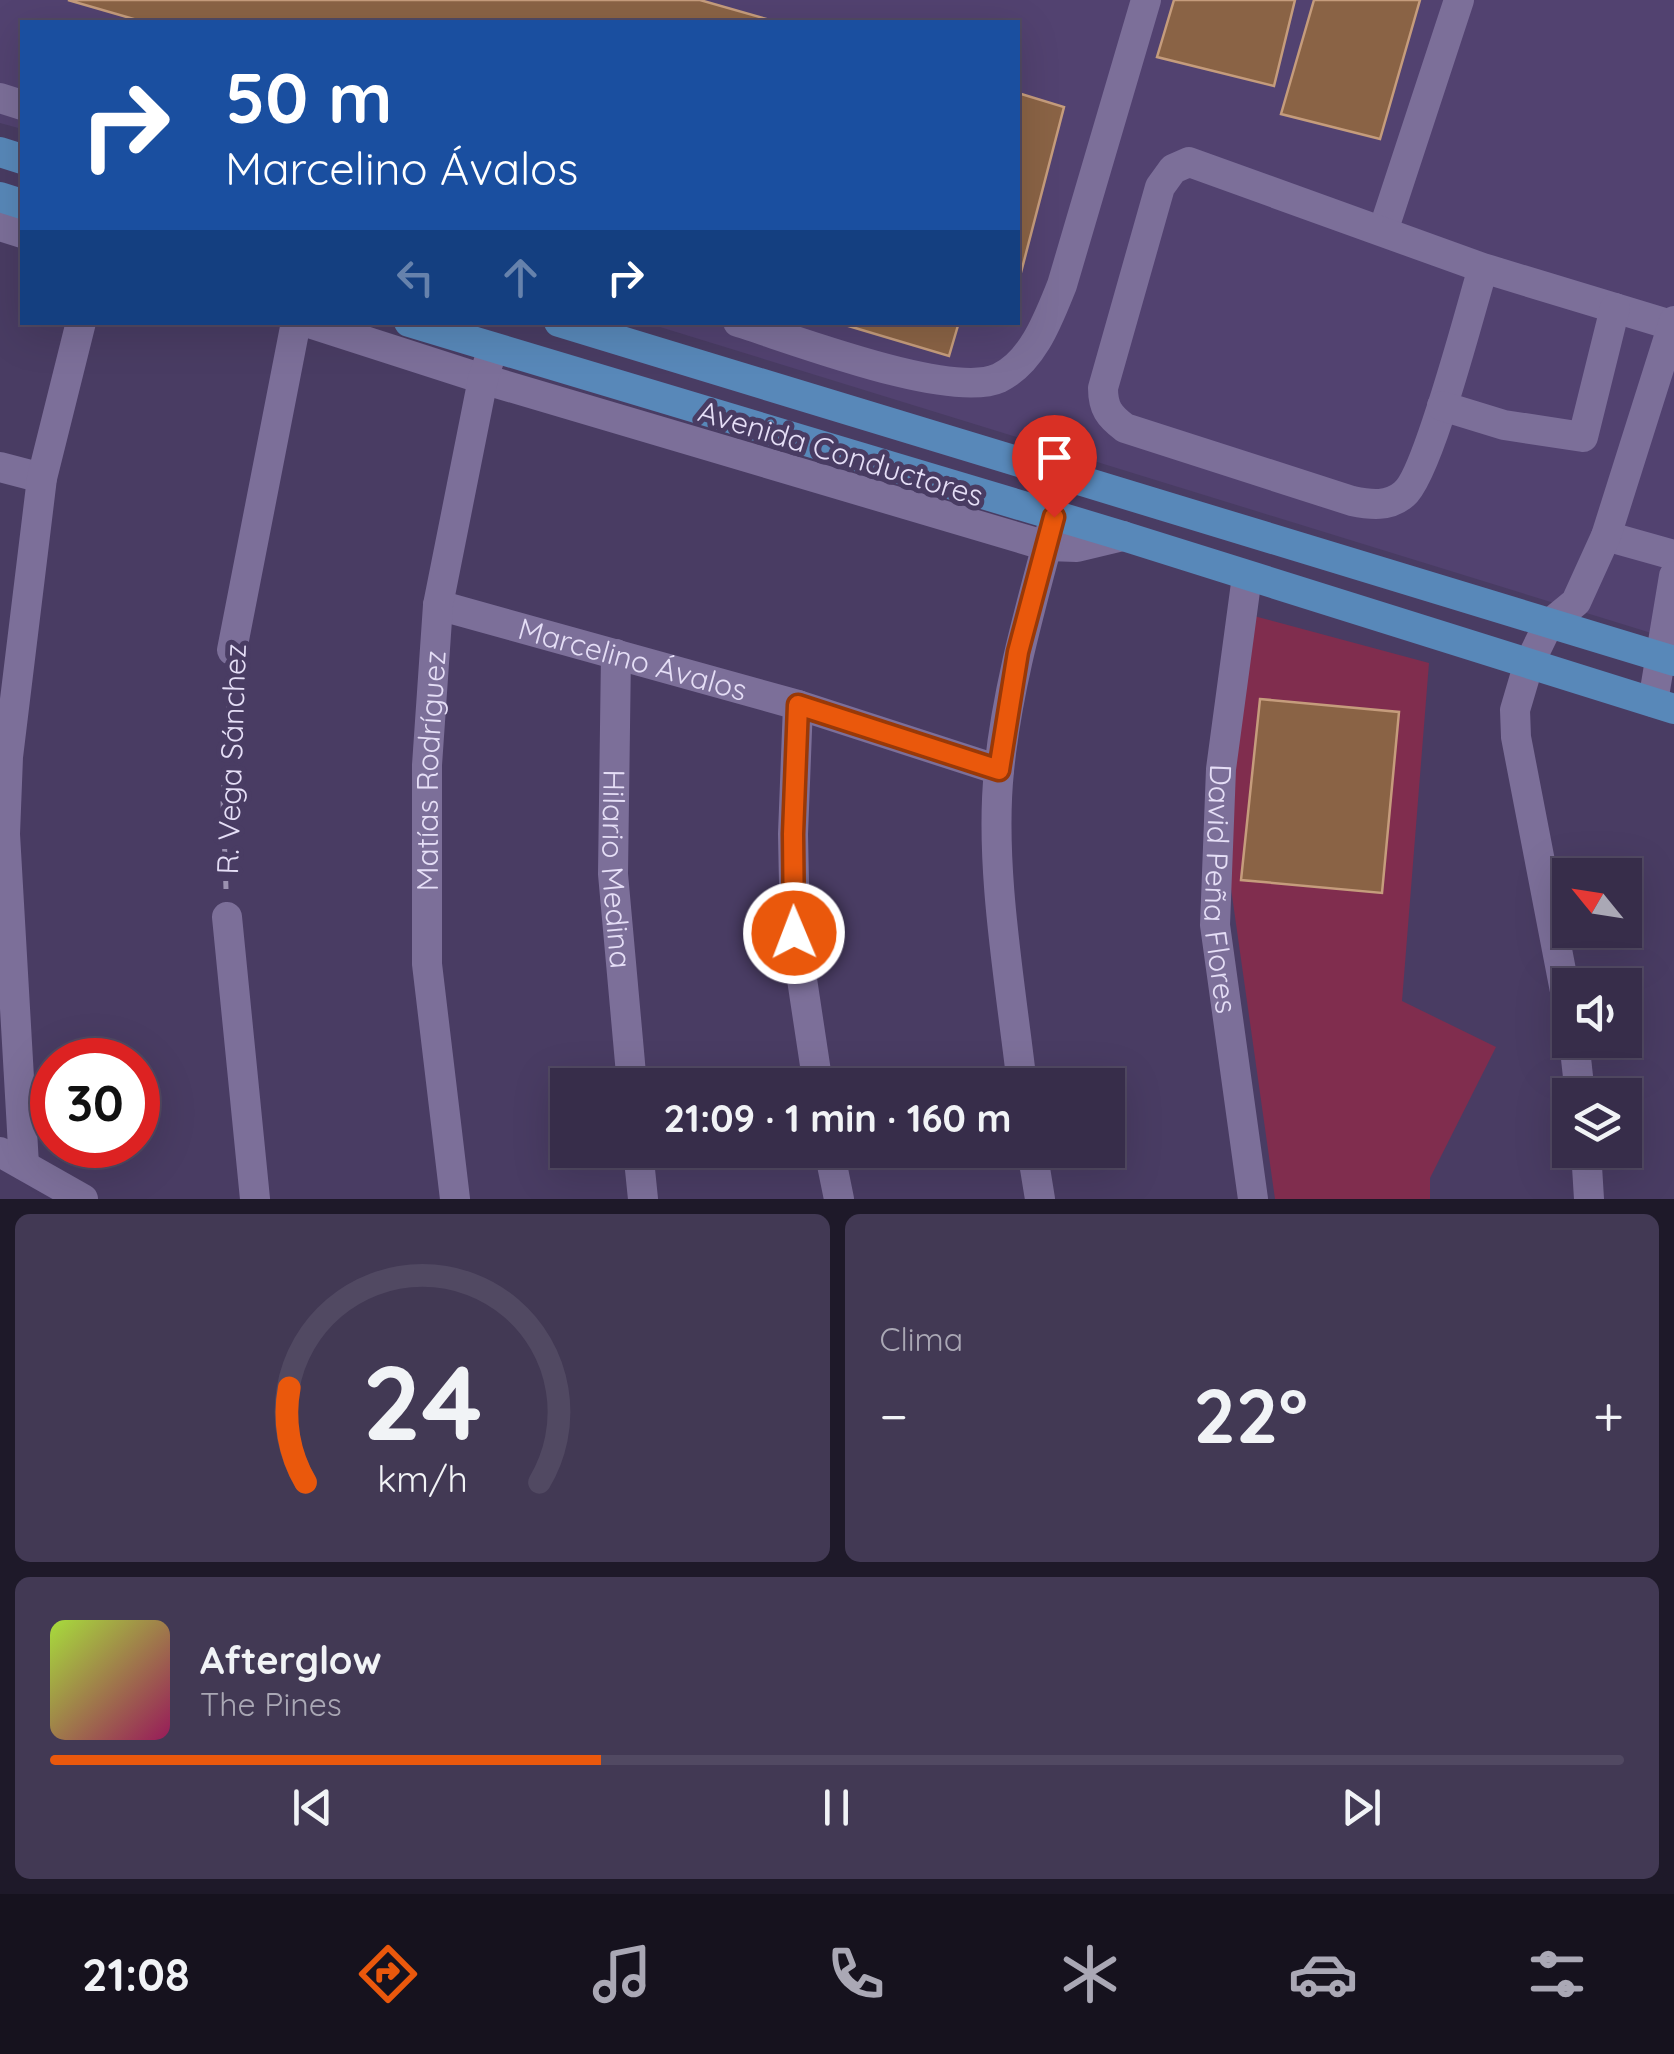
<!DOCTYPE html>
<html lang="es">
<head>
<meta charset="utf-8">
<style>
  body { margin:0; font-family:Quicksand,sans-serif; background:#423954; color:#f1f3f6; height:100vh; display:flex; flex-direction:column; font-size:38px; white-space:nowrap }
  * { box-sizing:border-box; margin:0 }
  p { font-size:32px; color:#aaa8b5 }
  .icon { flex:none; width:55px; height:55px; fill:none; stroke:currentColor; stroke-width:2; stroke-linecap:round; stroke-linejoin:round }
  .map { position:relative; height:1199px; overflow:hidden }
  .panel { display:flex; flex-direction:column; gap:15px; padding:15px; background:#1e1929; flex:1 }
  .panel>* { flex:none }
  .top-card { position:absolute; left:20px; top:20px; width:1000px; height:305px; border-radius:0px; box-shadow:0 10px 40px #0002,0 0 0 2px #514962; background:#1a4fa0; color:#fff; overflow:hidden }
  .needle { width:65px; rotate:300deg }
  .controls { position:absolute; left:1552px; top:858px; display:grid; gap:20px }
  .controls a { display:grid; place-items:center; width:90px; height:90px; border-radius:0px; background:#372d4a; box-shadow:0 10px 40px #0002,0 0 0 2px #514962; font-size:50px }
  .speed { position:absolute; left:30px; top:1038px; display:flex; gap:20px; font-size:50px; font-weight:700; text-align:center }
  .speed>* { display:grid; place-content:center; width:130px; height:130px; border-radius:50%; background:#372d4a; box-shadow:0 10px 40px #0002,0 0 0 2px #514962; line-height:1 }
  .speed .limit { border:15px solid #d22; background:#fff; color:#111 }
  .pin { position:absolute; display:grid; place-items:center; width:85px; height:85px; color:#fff; margin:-102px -42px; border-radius:50% 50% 50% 0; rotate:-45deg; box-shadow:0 0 10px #0007 }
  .pin .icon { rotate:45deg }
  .me { position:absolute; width:110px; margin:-55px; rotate:359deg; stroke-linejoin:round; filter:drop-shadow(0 0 8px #0008) }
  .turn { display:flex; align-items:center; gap:35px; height:210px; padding:0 40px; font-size:45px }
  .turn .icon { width:130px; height:130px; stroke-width:2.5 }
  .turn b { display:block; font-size:70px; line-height:85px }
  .lanes { display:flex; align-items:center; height:95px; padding:0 40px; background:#0003; justify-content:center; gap:50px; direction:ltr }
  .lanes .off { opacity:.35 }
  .big { font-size:75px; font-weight:700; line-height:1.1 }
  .panel .widget { flex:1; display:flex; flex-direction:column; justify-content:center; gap:15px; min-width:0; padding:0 35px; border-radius:15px; background:#423954 }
  .panel .dial { align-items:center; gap:0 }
  .dial svg { height:260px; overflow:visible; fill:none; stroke:#514962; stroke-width:7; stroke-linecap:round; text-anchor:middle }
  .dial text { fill:#f1f3f6; stroke:none }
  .song { display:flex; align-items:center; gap:30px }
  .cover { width:120px; height:120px; border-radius:15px; background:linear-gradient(135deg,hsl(80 70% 55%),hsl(330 70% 35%)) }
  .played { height:10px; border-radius:5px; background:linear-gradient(90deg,#ea580c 35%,#514962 35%) }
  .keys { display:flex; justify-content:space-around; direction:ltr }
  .heat { display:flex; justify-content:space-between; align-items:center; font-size:55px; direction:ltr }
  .panel .tiles { flex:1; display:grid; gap:15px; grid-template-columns:1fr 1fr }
  .widget:last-child { grid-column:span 2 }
  .trip { position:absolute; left:550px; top:1068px; width:575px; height:100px; border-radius:0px; background:#372d4a; box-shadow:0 10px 40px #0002,0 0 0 2px #514962; font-weight:700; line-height:100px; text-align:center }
  .menu { display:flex; height:160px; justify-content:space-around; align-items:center; background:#16121e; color:#aaa8b5 }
  .menu .icon { width:70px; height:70px }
  .menu .on { color:#ea580c }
  .menu b { font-size:45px; color:#f1f3f6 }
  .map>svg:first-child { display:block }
  .built { fill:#524270 }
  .green { fill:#802d4e }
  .building { fill:#8a6345; stroke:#c59c7c; stroke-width:2.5 }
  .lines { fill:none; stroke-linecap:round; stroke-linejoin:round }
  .path { stroke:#9b91b0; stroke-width:5; stroke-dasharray:8 8; stroke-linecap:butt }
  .minor { stroke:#7c6f99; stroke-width:30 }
  .major { stroke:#5888b9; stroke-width:30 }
  .route-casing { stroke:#983908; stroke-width:25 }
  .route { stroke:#ea580c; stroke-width:18 }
  .labels { text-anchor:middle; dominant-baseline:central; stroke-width:10; stroke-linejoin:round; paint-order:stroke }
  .street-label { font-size:30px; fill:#e5def6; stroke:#493c63 }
</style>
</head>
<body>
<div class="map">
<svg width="1674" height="1199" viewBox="0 0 1674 1199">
  <rect width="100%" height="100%" fill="#493c63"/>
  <path class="built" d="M 0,0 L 1674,0 L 1674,640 L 647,323 L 1018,322 L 1018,22 L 22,22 L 22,129 L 0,123 Z"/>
  <path class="green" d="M 1254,616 L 1429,663 L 1402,1001 L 1496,1047 L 1430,1178 L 1430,1199 L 1275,1199 L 1224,839 Z"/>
  <path class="building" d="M 68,0 L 700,0 L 777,22 L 144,22 Z
    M 1174,0 L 1295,0 L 1274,86 L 1157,57 Z
    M 1314,0 L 1420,0 L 1380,139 L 1281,114 Z
    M 1018,93 L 1064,107 L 1018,284 Z
    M 835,322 L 959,322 L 949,356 Z
    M 1260,699 L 1399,712 L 1382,893 L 1241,880 Z"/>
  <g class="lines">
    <path class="path" d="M 226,889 L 223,801 L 231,676"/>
    <g class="minor">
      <path d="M 0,98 L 22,105"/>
      <path d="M 0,226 L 22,233"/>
      <path d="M 1383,231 L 1459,0"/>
      <path d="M 1483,268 C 1471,307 1428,475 1404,494 C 1389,507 1371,505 1352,501 L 1125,428 C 1109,416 1103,408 1103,388 L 1160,187 L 1173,169 L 1189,162 L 1483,268 L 1674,326"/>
      <path d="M 306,322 L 483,379 L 1047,546 L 1077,547 L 1123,536"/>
      <path d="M 738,322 C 793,339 951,400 999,378 C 1033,362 1049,317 1062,285 L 1146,0"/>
      <path d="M 1442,406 L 1504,425 L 1583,437 L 1615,308"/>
      <path d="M 0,467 L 42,478"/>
      <path d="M 1606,536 L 1674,555"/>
      <path id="s1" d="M 1247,576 L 1221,769 L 1215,925 L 1253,1199"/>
      <path id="s2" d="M 438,605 L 798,705 L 999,770"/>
      <path d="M 232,650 L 296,322"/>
      <path id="s3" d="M 616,654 L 613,874 L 632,1085"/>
      <path d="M 1653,702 L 1674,576"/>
      <path d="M 798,705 L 793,834 L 795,933 L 818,1085"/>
      <path d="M 227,917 L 255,1199"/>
      <path d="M 1570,1017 L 1516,737 L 1515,710 L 1528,666 L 1548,625 L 1576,602 L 1606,536 L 1674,321"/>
      <path d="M 1574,1040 L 1580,1095"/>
      <path d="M 1022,1085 C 1011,987 989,867 999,771 C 1007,689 1030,609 1051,530"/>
      <path d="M 638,1150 L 643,1199"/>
      <path d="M 829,1150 L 839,1199"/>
      <path d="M 1032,1150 L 1040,1199"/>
      <path d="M 1586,1150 L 1589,1199"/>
      <path d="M 0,1152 L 83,1199"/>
      <path d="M 24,1165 L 5,834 L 8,757 L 42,478 L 81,322"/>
      <path id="s4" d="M 455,1199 L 427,964 L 427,765 L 438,605 L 483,379 L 493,348"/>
    </g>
    <path class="major" d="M 0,152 L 22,159
      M 0,197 L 22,204
      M 409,322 L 1123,536 L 1674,709
      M 559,322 L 1674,661"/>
  </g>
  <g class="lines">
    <defs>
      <path id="route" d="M 794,933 L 793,834 L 798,705 L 999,770 L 1018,652 L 1054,517"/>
    </defs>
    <use href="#route" class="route-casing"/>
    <use href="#route" class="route"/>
  </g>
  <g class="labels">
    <g class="street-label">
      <text transform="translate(841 453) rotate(17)">Avenida Conductores</text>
      <text stroke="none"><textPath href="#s2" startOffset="202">Marcelino Ávalos</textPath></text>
      <text transform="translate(231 759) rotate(-88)">R. Vega Sánchez</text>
      <text stroke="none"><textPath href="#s4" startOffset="430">Matías Rodríguez</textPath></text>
      <text stroke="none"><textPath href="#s3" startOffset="215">Hilario Medina</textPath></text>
      <text stroke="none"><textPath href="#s1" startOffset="315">David Peña Flores</textPath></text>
    </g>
  </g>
</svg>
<div class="controls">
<a><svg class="needle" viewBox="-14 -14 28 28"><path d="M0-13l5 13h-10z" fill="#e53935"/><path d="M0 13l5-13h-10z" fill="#aaa8b5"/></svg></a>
<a><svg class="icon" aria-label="sound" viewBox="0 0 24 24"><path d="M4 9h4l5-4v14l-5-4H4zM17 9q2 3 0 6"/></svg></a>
<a><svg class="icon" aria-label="layers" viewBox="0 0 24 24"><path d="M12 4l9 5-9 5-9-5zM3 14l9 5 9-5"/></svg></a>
</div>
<div class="speed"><div class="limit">30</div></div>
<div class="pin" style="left:1054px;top:517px;background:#d93025"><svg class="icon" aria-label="arrive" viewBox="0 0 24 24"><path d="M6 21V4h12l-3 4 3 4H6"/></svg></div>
<svg class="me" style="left:794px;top:933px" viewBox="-20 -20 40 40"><circle r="17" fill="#ea580c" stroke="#fff" stroke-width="3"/><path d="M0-11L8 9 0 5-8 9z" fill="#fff"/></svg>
<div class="trip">21:09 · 1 min · 160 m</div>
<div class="top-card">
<div class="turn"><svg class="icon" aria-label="right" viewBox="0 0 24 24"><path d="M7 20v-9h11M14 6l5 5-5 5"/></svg><div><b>50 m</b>Marcelino Ávalos</div></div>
<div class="lanes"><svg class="icon off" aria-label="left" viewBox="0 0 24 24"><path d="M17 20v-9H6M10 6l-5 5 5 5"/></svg><svg class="icon off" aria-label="ahead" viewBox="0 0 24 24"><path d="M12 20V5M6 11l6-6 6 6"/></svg><svg class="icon" aria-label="right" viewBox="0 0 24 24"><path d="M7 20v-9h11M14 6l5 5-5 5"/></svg></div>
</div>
</div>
<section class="panel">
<div class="tiles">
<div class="widget dial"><svg viewBox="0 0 100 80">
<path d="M14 69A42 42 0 1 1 86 69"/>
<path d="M14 69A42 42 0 0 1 9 40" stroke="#ea580c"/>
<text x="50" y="56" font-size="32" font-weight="700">24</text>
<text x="50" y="72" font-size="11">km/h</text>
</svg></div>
<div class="widget"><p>Clima</p>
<div class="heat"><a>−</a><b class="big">22°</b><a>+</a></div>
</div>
<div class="widget">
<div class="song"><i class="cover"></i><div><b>Afterglow</b><p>The Pines</p></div></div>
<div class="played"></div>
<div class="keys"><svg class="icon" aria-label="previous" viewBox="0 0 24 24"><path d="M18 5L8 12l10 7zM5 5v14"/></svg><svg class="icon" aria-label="pause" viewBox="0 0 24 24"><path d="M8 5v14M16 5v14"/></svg><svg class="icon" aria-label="next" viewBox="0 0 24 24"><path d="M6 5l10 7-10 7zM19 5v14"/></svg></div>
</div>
</div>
</section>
<nav class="menu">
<b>21:08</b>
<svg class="icon on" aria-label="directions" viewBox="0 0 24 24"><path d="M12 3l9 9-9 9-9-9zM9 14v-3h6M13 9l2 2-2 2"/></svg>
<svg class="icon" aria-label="music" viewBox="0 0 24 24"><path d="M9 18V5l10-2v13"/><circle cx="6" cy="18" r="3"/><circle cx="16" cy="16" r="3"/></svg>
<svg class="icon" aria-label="phone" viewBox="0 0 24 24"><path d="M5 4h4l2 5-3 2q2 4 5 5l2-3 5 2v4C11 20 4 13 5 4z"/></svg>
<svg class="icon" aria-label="climate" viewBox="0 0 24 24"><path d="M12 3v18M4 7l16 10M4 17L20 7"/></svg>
<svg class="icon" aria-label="car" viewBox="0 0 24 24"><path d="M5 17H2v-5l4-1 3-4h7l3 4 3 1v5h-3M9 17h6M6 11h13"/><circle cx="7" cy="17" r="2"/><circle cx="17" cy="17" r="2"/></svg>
<svg class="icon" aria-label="filters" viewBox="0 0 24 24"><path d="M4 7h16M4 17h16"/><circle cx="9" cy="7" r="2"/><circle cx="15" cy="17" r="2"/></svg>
</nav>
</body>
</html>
